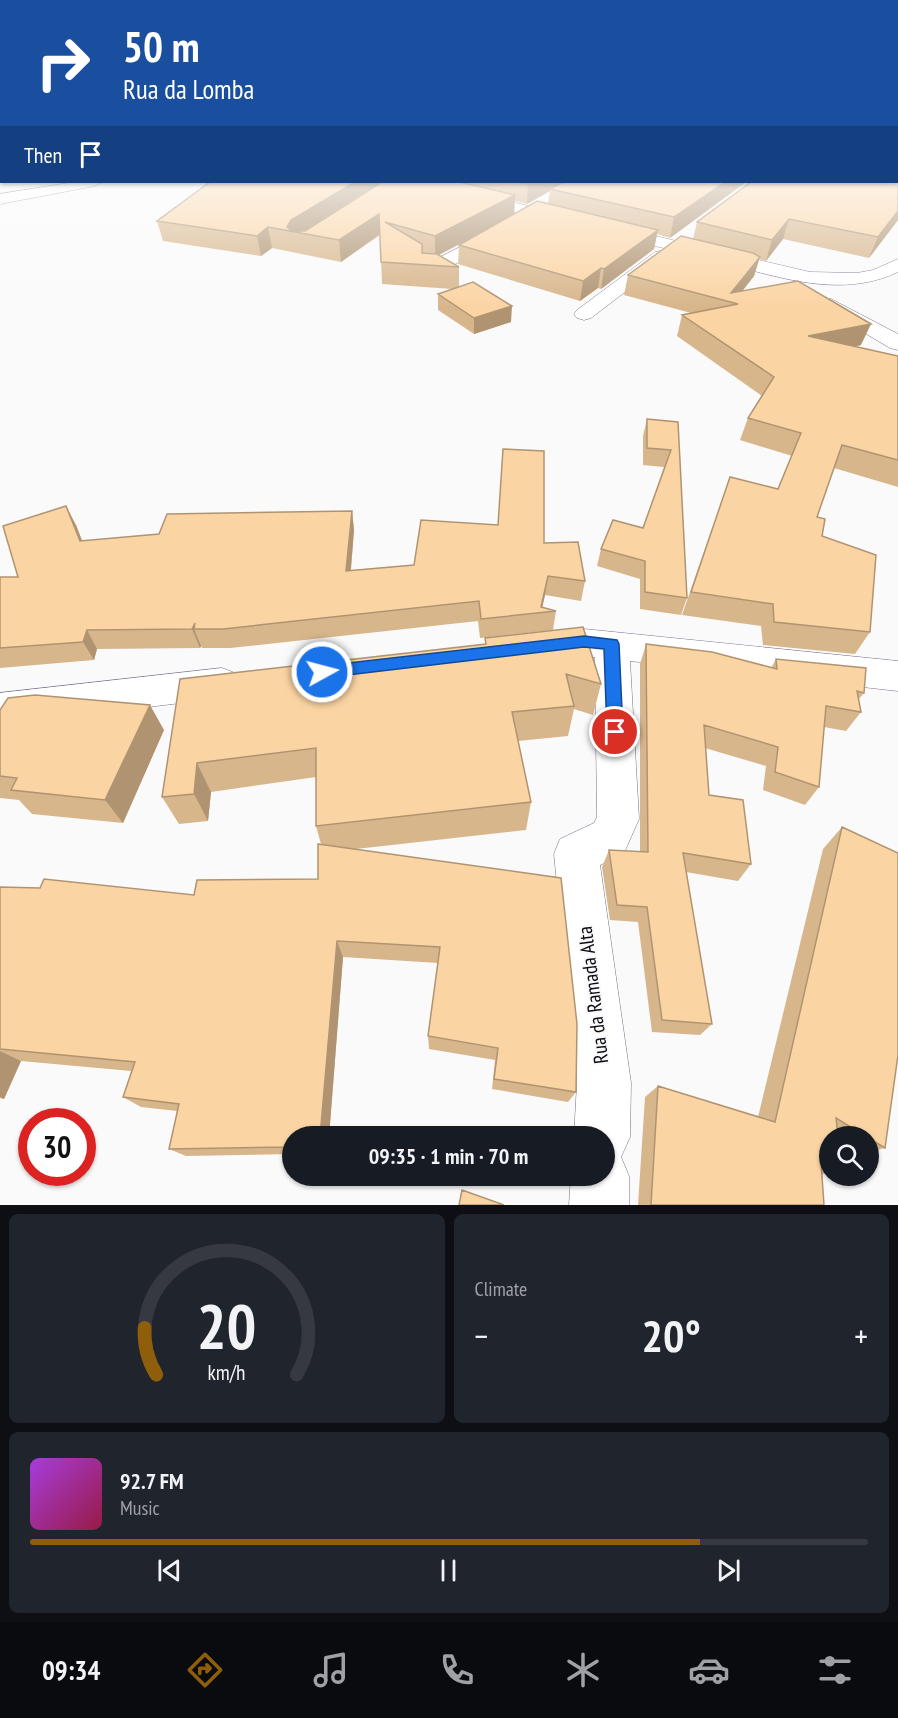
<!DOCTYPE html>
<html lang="en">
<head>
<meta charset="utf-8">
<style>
  body { margin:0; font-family:"PT Sans Narrow",sans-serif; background:#20242c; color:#f1f3f6; height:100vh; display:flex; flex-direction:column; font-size:22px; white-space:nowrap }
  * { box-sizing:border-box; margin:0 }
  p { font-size:20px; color:#9ea1a6 }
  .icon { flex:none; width:33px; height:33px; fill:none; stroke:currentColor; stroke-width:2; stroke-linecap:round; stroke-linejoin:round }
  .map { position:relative; height:1205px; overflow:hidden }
  .drawer { display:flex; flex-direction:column; gap:9px; padding:9px; background:#0d0f14; flex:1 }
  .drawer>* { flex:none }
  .banner { position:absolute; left:0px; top:0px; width:898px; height:183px; box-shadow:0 2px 4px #0004; background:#1a4fa0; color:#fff; overflow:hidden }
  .fabs { position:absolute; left:819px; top:1126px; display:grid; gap:12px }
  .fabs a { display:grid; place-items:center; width:60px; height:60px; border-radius:50%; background:#171b24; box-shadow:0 2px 4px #0004; font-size:30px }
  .speed { position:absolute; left:18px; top:1108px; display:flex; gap:12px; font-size:30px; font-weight:700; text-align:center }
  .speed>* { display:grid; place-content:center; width:78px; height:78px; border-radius:50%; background:#171b24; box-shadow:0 2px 4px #0004; line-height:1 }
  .speed .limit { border:9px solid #d22; background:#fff; color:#111 }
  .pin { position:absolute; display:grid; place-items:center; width:51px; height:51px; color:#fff; margin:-26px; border:3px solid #fff; border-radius:50%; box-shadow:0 2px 6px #0007 }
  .me { position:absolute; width:66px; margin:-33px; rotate:83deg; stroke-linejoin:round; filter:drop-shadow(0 0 4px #0008) }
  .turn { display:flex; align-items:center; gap:21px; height:126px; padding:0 24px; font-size:27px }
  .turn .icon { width:78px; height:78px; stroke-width:2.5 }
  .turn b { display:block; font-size:42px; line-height:51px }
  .then { display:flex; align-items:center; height:57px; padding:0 24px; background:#0003; gap:12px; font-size:22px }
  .big { font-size:45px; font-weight:700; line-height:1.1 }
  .drawer .card { flex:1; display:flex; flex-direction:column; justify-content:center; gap:9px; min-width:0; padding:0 21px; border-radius:9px; background:#20242c }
  .drawer .dial { align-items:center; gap:0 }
  .dial svg { height:156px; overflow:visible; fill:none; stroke:#363941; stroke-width:7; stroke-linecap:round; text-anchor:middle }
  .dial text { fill:#f1f3f6; stroke:none }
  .song { display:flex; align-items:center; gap:18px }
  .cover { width:72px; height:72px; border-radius:9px; background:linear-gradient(135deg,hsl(280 70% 55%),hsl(340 70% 35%)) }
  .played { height:6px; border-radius:3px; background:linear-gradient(90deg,#8f5e0b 80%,#363941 80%) }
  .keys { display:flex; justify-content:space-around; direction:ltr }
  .heat { display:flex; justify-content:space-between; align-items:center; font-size:33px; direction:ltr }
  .drawer .tiles { flex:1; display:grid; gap:9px; grid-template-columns:1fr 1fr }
  .card:last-child { grid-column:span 2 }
  .trip { position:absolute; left:282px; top:1126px; width:333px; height:60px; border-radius:30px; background:#171b24; box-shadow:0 2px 4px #0004; font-weight:700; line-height:60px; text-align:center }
  .tabs { display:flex; height:96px; justify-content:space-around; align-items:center; background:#090b0e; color:#9ea1a6 }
  .tabs .icon { width:42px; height:42px }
  .tabs .active { color:#8f5e0b }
  .tabs b { font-size:27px; color:#f1f3f6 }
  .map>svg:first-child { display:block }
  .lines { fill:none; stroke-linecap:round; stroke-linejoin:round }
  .minor-casing { stroke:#796d8b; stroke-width:1 }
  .minor { fill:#fff; fill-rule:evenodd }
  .wall { fill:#d8b68c; fill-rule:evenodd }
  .shaded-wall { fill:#b09472 }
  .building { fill:#fbd4a3; stroke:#b09472; stroke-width:1.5 }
  .route { fill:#1a73e8; stroke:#114b97; stroke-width:1.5 }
  .labels { text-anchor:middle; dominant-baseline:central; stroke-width:4.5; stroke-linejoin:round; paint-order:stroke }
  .near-street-label { font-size:20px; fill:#0e0a15; stroke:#fafafa }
</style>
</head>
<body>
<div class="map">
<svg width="898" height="1205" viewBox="0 0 898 1205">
  <rect width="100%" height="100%" fill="#fafafa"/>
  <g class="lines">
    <defs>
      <path id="minor" d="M 0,159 L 2,159 L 2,167 L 0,167 Z
        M 897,162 L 898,162 L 898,170 L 897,170 Z
        M 75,182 L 102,182 L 95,186 L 0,204 L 0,194 Z
        M 403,182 L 427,182 L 571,216 L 573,219 L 565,224 L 405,185 Z
        M 612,226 L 810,272 L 857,273 L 873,270 L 898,259 L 898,272 C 837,301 770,274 709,259 C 675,250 640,243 606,235 L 604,231 L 606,227 Z
        M 499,227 L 505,228 L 507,232 L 505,236 L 439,273 L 425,273 L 423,269 L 425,265 Z
        M 661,251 L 667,252 L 670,256 L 667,260 L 591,318 L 584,320 L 577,318 L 574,314 L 577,310 L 655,252 Z
        M 831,299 L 898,334 L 898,350 L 890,348 L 824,309 L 821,305 L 824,301 Z
        M 584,629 L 898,661 L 898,691 L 630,661 L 639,819 L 624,853 L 600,865 L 631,1083 L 630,1137 L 621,1157 L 629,1176 L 629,1205 L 569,1205 L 571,1176 L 604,1176 L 604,1137 L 574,1137 L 577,1083 L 554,854 L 560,839 L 594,823 L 597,817 L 595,657 L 542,659 L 530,656 L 525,646 L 530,636 L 542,633 Z
        M 222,668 L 235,673 L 240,683 L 235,693 L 222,698 L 0,725 L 0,693 Z"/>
    </defs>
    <use href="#minor" class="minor-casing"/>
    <use href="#minor" class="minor"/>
  </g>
  <path class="wall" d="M 898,176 L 898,220 L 869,258 L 783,239 L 766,261 L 759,259 L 754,276 L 742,291 L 861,345 L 854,347 L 898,356 L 898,487 L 834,468 L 817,517 L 822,536 L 870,632 L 855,654 L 763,645 L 761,626 L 682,615 L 722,500 L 778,489 L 792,456 L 740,440 L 748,418 L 762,396 L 677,336 L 682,315 L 691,313 L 624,295 L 628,275 L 693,239 L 697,222 Z
    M 210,182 L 746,182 L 670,238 L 657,234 L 654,249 L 601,289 L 598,288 L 580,301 L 458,264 L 459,245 L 487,229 L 439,255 L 459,267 L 459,286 L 511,322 L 474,334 L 438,310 L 438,294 L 452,289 L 382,284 L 380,235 L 341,262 L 272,248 L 261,256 L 163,241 L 157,221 ZM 550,191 L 548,204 L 514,214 L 515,201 L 527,204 Z
    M 647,419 L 678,422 L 687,598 L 681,615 L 640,609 L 640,579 L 597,566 L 601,549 L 643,528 L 664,467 L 643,465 L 643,436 Z
    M 352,511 L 354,530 L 351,570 L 414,565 L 544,543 L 585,581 L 581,601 L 545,595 L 542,607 L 556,611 L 553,630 L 480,638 L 478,621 L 230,648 L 202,648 L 201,646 L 200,648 L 97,649 L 94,660 L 0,668 L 0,577 L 18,577 L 76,525 L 82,541 L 159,534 Z
    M 485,638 L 601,684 L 593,715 L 574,709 L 568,736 L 518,741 L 531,802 L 526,830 L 356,849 L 576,1092 L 568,1102 L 492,1089 L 495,1060 L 429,1049 L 428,1036 L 438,963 L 343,957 L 329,1137 L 292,1137 L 292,1154 L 186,1156 L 169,1149 L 177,1111 L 141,1107 L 123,1097 L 131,1071 L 21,1061 L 4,1099 L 0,1098 L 0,887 L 194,895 L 318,879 L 321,844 L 316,826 L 316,777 L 211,792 L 208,821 L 179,824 L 162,797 L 180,679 L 485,644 Z
    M 646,644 L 771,668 L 776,659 L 864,693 L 858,700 L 861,712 L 846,731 L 824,727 L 819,787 L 805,805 L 763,790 L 766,766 L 705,748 L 709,795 L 751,864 L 738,881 L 686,872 L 712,1024 L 700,1035 L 652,1032 L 638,922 L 610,920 L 602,867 L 609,850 L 640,852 L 640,664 Z
    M 0,710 L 164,730 L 123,823 L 32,814 L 19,800 L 0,798 Z
    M 842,827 L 885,1148 L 868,1152 L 868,1137 L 830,1137 L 830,1172 L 822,1174 L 824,1205 L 638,1205 L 645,1097 L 658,1086 L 758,1117 L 823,849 Z"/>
  <path class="shaded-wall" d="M 355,182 L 386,182 L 304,234 L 288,231 L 287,227 L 291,220 Z
    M 534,182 L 566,182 L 550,189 L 550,191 L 527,204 L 528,184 Z
    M 725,182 L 746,182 L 670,238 L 674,217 Z
    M 515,195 L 514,215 L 435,257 L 435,236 Z
    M 898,211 L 898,220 L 869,258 L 878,237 Z
    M 379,214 L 380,234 L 341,262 L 339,240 Z
    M 789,219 L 783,239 L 766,261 L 772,240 Z
    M 268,227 L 272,248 L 261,256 L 257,236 Z
    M 658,230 L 654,249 L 601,289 L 604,269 Z
    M 760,257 L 754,276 L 733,303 L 731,293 Z
    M 601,268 L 598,288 L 580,301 L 583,281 Z
    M 512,306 L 511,322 L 474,334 L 474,318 Z
    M 871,324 L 861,345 L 800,358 L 808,336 Z
    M 66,506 L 76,525 L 90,561 L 80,541 Z
    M 352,511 L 354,530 L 349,590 L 346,571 Z
    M 548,576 L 545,595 L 541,613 L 540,613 Z
    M 195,623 L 194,629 L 201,646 L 200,648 L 192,629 Z
    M 87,630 L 97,649 L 94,660 L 83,642 Z
    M 150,705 L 164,730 L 123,823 L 105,800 Z
    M 197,763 L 211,792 L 208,821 L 194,794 Z
    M 337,941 L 343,957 L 329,1137 L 320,1137 Z
    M 0,1051 L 21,1061 L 4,1099 L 0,1097 Z"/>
  <path class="building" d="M 0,139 L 2,139 L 2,148 L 0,148 Z
    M 897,176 L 898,176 L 898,211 L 878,237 L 789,219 L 772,240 L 697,222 L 751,182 L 897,182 Z
    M 210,182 L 355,182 L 291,220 L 287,227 L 292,231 L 305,231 L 382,182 L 459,182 L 515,195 L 435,236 L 385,222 L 422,244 L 422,253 L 437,254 L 459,267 L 381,262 L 379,214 L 339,240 L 268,227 L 257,236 L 157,221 Z
    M 515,182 L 534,182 L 528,184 Z
    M 564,182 L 725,182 L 674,217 L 550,189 Z
    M 537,201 L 658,230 L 604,269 L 601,268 L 583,281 L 459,245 Z
    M 681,236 L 753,253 L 760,257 L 731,293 L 798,281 L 871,324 L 808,336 L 898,356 L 898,460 L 842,445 L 817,517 L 825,519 L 822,536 L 876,555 L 870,632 L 774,622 L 773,604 L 691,592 L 730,477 L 778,489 L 801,433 L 748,418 L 774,377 L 682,315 L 738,304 L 628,275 Z
    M 473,282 L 512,306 L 474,318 L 438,294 Z
    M 647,419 L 678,422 L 687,598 L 645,592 L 645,561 L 601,549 L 613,520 L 643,528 L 671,450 L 647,448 Z
    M 503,449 L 544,451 L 544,543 L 578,542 L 585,581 L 548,576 L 541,607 L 556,611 L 481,619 L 479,601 L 223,629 L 194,629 L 195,623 L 192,629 L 87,630 L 83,642 L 0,648 L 0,577 L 18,577 L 3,526 L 66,506 L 80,541 L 159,534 L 167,514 L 352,511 L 346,571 L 414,565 L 421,520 L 498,525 Z
    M 583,627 L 601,684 L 566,674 L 574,706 L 512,712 L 531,802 L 316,826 L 316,748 L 197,763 L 194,794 L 162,797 L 180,679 L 486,644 L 485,638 Z
    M 646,644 L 712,652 L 777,669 L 776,659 L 866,668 L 864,693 L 857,691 L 861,712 L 826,706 L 819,787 L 775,772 L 778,747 L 704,725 L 709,795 L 743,800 L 751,864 L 683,853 L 712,1024 L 662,1020 L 647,907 L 617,905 L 609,850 L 648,852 Z
    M 35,695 L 150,705 L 105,800 L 11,790 L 17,778 L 0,776 L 0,710 L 8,698 Z
    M 842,827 L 898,853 L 898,1055 L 885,1148 L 836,1118 L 838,1137 L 830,1137 L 830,1165 L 821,1162 L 824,1205 L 651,1205 L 658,1086 L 775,1122 Z
    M 318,844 L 561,878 L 577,1024 L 576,1092 L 494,1079 L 498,1048 L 428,1036 L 440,947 L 337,941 L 320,1137 L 292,1137 L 292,1147 L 169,1149 L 179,1104 L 123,1097 L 135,1062 L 0,1049 L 0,887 L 40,888 L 44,879 L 194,895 L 197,880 L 318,879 Z
    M 462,1190 L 504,1205 L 459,1205 Z"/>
  <linearGradient id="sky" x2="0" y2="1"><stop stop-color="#a8c3f1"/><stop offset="0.45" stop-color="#fdfdfd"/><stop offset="1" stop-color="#fdfdfd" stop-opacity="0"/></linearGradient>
  <rect width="898" height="307" fill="url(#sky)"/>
  <path class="route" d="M 584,636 L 617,640 L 619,644 L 623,732 L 620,736 L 615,738 L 609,736 L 607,732 L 604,649 L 584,647 L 322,678 L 317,676 L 315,672 L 317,668 L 322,666 Z"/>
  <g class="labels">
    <g class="near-street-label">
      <text transform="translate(593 995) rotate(-97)">Rua da Ramada Alta</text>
    </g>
  </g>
</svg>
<div class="fabs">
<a><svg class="icon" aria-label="search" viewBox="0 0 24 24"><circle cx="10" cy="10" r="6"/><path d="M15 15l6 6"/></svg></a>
</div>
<div class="speed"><div class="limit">30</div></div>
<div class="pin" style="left:615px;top:732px;background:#d93025"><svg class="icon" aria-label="arrive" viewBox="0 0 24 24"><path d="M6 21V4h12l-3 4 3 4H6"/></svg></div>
<svg class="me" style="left:322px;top:672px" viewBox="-20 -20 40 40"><circle r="17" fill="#1a73e8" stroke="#fff" stroke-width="3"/><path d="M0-11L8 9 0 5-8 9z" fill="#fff"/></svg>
<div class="trip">09:35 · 1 min · 70 m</div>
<div class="banner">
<div class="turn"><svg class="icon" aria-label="right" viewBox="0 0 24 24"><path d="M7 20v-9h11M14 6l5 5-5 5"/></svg><div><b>50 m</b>Rua da Lomba</div></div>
<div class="then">Then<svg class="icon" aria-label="arrive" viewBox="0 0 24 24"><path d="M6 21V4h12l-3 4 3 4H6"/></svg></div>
</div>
</div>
<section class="drawer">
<div class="tiles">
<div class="card dial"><svg viewBox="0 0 100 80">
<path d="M14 69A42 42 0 1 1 86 69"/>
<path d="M14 69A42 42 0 0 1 8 45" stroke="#8f5e0b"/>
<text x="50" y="56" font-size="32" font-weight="700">20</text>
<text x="50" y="72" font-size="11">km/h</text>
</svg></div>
<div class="card"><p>Climate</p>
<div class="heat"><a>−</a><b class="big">20°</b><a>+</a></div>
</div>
<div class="card">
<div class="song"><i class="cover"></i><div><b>92.7 FM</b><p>Music</p></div></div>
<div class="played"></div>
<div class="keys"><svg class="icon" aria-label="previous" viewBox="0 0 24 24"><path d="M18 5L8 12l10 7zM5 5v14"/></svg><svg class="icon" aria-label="pause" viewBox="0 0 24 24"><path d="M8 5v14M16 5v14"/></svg><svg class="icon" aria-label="next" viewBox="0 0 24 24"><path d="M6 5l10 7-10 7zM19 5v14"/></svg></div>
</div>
</div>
</section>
<nav class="tabs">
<b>09:34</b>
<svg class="icon active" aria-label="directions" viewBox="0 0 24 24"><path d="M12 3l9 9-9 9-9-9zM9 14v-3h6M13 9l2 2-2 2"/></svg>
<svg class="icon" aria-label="music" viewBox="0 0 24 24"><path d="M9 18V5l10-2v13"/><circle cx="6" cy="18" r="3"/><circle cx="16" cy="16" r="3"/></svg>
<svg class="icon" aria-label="phone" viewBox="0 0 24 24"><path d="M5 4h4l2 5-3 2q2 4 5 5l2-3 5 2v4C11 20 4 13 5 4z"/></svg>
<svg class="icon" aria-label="climate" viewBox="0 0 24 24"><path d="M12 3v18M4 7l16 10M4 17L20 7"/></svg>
<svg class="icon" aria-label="car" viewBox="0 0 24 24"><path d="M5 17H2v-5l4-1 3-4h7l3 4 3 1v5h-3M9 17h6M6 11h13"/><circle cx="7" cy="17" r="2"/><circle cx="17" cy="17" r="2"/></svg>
<svg class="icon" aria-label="filters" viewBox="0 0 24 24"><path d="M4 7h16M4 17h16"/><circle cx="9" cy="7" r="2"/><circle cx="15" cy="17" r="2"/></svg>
</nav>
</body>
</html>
